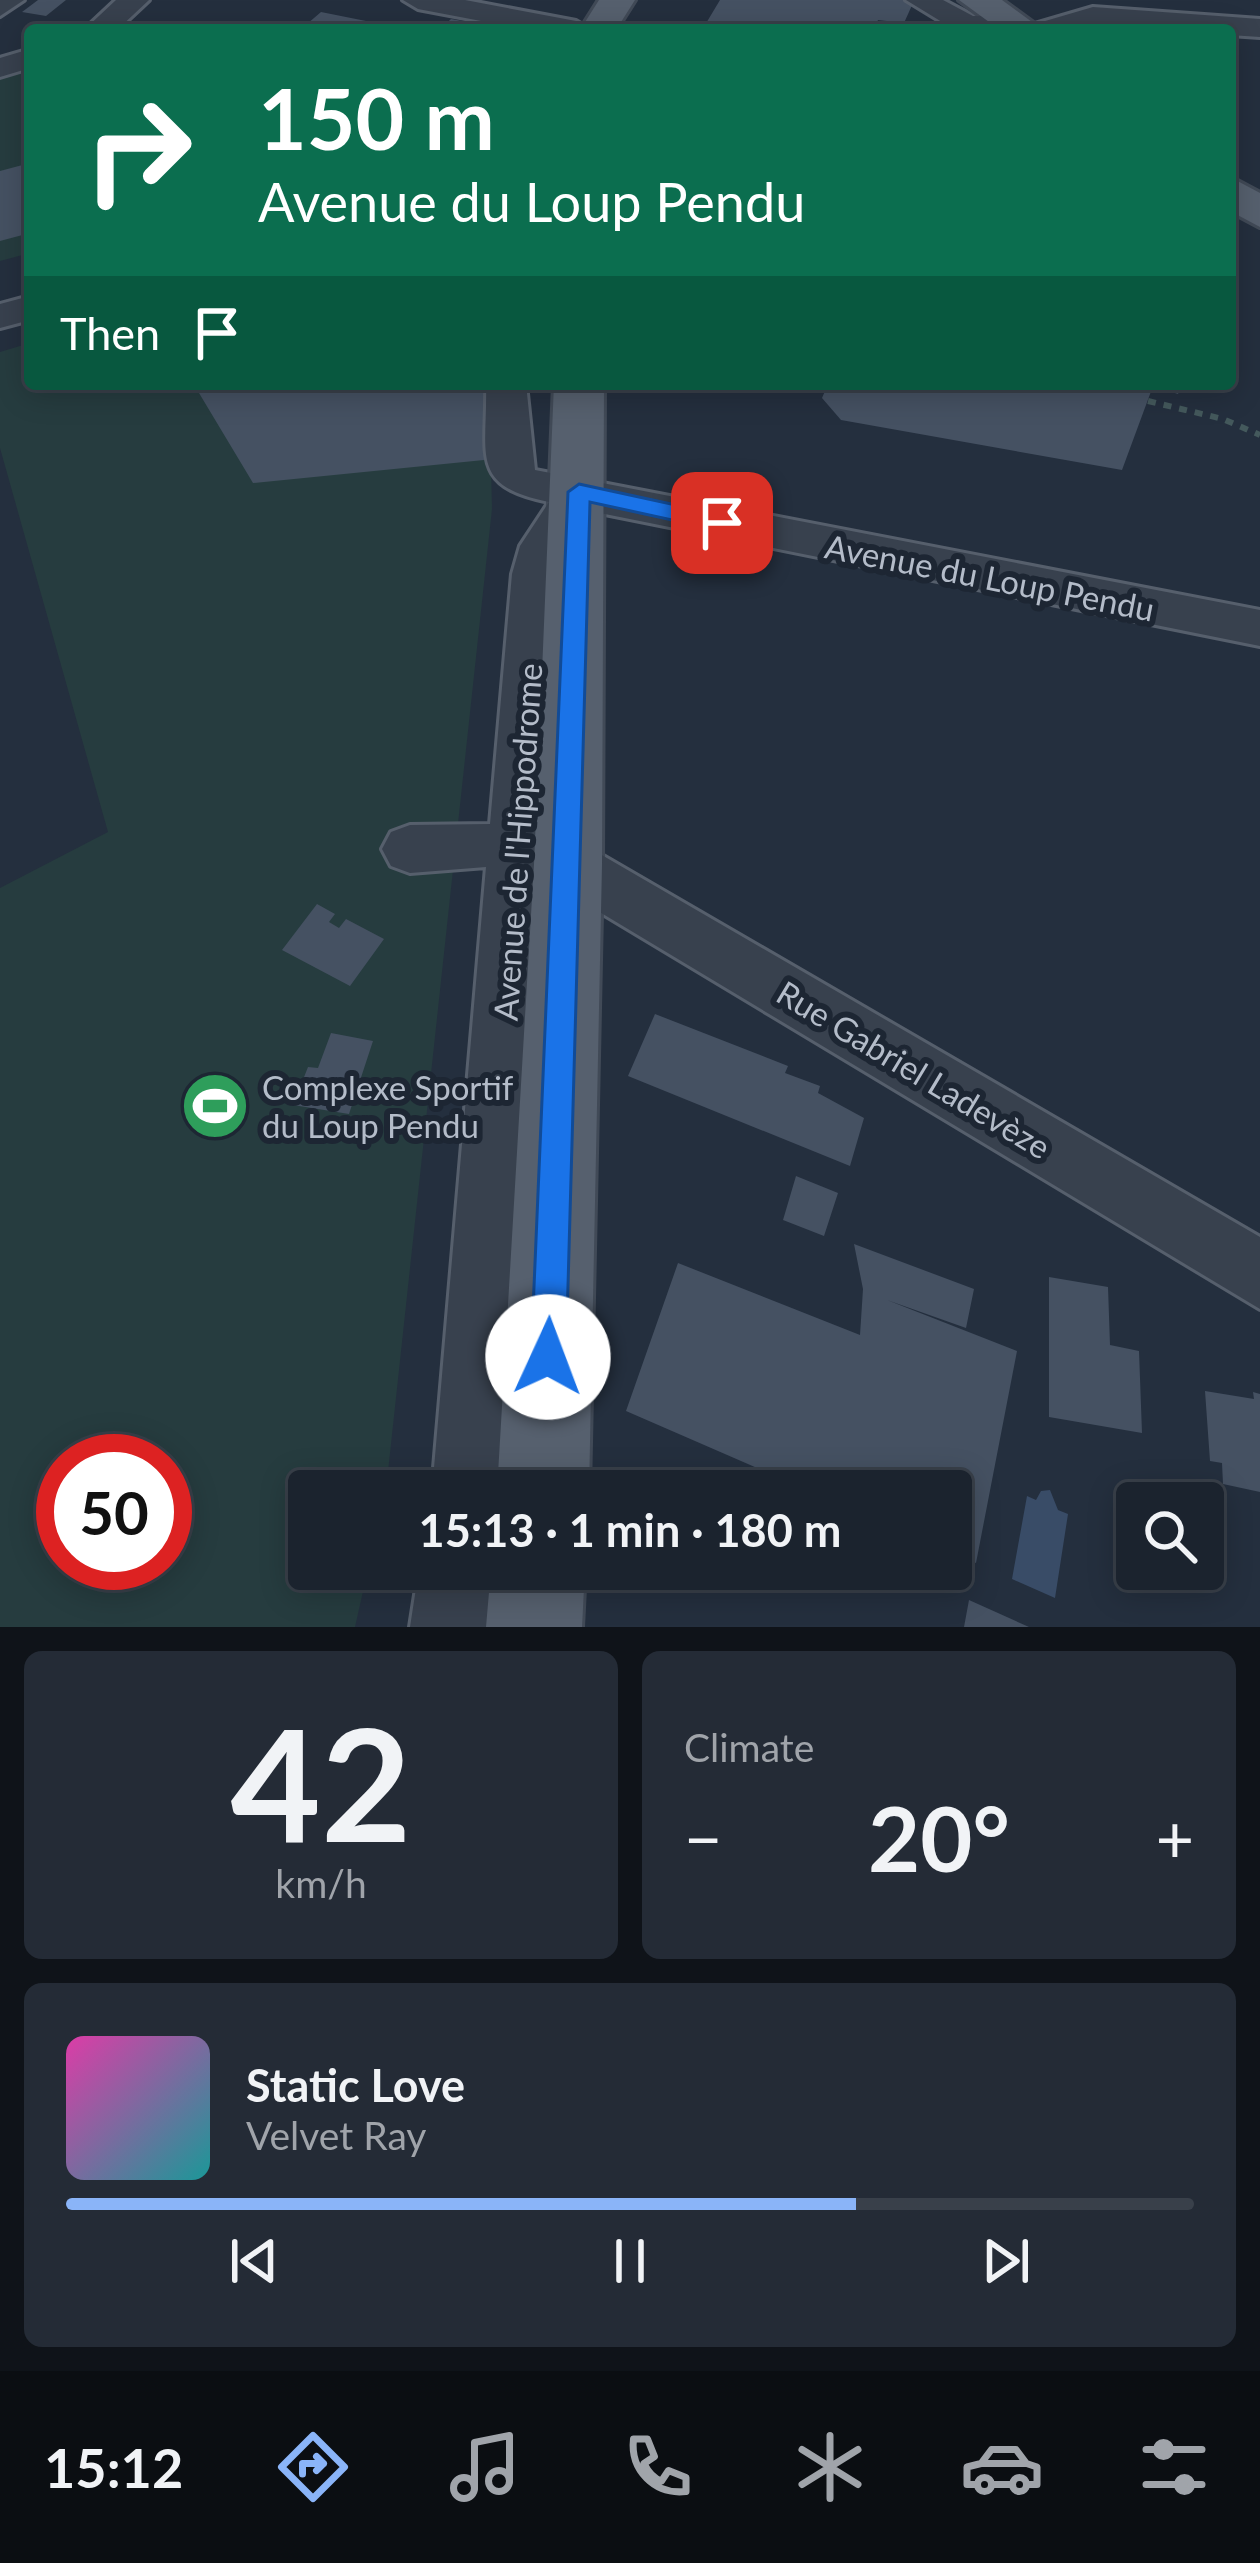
<!DOCTYPE html>
<html lang="en">
<head>
<meta charset="utf-8">
<style>
  body { margin:0; font-family:Lato,sans-serif; background:#242b36; color:#f1f3f6; height:100vh; display:flex; flex-direction:column; font-size:45px; white-space:nowrap }
  * { box-sizing:border-box; margin:0 }
  p { font-size:39px; color:#a0a4aa }
  .icon { flex:none; width:66px; height:66px; fill:none; stroke:currentColor; stroke-width:2; stroke-linecap:round; stroke-linejoin:round }
  .map { position:relative; height:1627px; overflow:hidden }
  .drawer { display:flex; flex-direction:column; gap:24px; padding:24px; background:#0f1319; flex:1 }
  .drawer>* { flex:none }
  .top-card { position:absolute; left:24px; top:24px; width:1212px; height:366px; border-radius:12px; box-shadow:0 6px 30px #0003,0 0 0 3px #39404a; background:#0b6e4f; color:#fff; overflow:hidden }
  .buttons { position:absolute; left:1116px; top:1482px; display:grid; gap:24px }
  .buttons a { display:grid; place-items:center; width:108px; height:108px; border-radius:12px; background:#1b232e; box-shadow:0 6px 30px #0003,0 0 0 3px #39404a; font-size:60px }
  .speed { position:absolute; left:36px; top:1434px; display:flex; gap:24px; font-size:60px; font-weight:700; text-align:center }
  .speed>* { display:grid; place-content:center; width:156px; height:156px; border-radius:50%; background:#1b232e; box-shadow:0 6px 30px #0003,0 0 0 3px #39404a; line-height:1 }
  .speed .limit { border:18px solid #d22; background:#fff; color:#111 }
  .pin { position:absolute; display:grid; place-items:center; width:102px; height:102px; color:#fff; margin:-51px; border-radius:24px; box-shadow:0 6px 18px #0006 }
  .me { position:absolute; width:132px; margin:-66px; rotate:2deg; stroke-linejoin:round; filter:drop-shadow(0 0 9px #0008) }
  .turn { display:flex; align-items:center; gap:42px; height:252px; padding:0 36px; font-size:54px }
  .turn .icon { width:156px; height:156px; stroke-width:2.5 }
  .turn b { display:block; font-size:84px; line-height:102px }
  .then { display:flex; align-items:center; height:114px; padding:0 36px; background:#0003; gap:24px; font-size:45px }
  .big { font-size:90px; font-weight:700; line-height:1.1 }
  .drawer .card { flex:1; display:flex; flex-direction:column; justify-content:center; gap:18px; min-width:0; padding:0 42px; border-radius:18px; background:#242b36 }
  .drawer .dial { align-items:center; gap:0 }
  .dial b { font-size:156px; line-height:1 }
  .song { display:flex; align-items:center; gap:36px }
  .cover { width:144px; height:144px; border-radius:18px; background:linear-gradient(135deg,hsl(320 70% 55%),hsl(180 70% 35%)) }
  .played { height:12px; border-radius:6px; background:linear-gradient(90deg,#8ab4f8 70%,#39404a 70%) }
  .keys { display:flex; justify-content:space-around; direction:ltr }
  .heat { display:flex; justify-content:space-between; align-items:center; font-size:66px; direction:ltr }
  .drawer .tiles { flex:1; display:grid; gap:24px; grid-template-columns:1fr 1fr }
  .card:last-child { grid-column:span 2 }
  .trip { position:absolute; left:288px; top:1470px; width:684px; height:120px; border-radius:12px; background:#1b232e; box-shadow:0 6px 30px #0003,0 0 0 3px #39404a; font-weight:700; line-height:120px; text-align:center }
  .tabs { display:flex; height:192px; justify-content:space-around; align-items:center; background:#0b0e12; color:#a0a4aa }
  .tabs .icon { width:84px; height:84px }
  .tabs .current { color:#8ab4f8 }
  .tabs b { font-size:54px; color:#f1f3f6 }
  .map>svg:first-child { display:block }
  .green { fill:#263c3f; fill-rule:evenodd }
  .water { fill:#394c67 }
  .building { fill:#455162 }
  .lines { fill:none; stroke-linecap:round; stroke-linejoin:round }
  .minor-casing { stroke:#565f6c; stroke-width:6 }
  .major-casing { stroke:#414a57; stroke-width:6 }
  .path { stroke:#44595c; stroke-width:6; stroke-dasharray:8 8; stroke-linecap:butt }
  .minor { fill:#38414e; fill-rule:evenodd }
  .major { fill:#56606e; fill-rule:evenodd }
  .route { fill:#1a73e8; stroke:#114b97; stroke-width:3 }
  .labels { text-anchor:middle; dominant-baseline:central; stroke-width:12; stroke-linejoin:round; paint-order:stroke }
  .street-label { font-size:33px; fill:#b4bcc9; stroke:#1d2633 }
  .poi-label { font-size:33px; fill:#b4bcc9; stroke:#1d2633; text-anchor:start }
</style>
</head>
<body>
<div class="map">
<svg width="1260" height="1627" viewBox="0 0 1260 1627">
  <rect width="100%" height="100%" fill="#242f3e"/>
  <path class="green" d="M 30,64 L 30,253 L 0,261 L 0,74 Z
    M 30,343 L 30,384 L 489,384 L 492,509 L 387,1481 L 385,1491 L 309,1491 L 309,1569 L 368,1569 L 355,1627 L 0,1627 L 0,888 L 108,832 L 0,448 L 0,352 ZM 63,1461 L 165,1461 L 165,1563 L 63,1563 Z"/>
  <path class="water" d="M 1050,1490 L 1058,1510 L 1068,1514 L 1055,1598 L 1012,1579 L 1027,1496 L 1036,1500 L 1041,1491 Z"/>
  <path class="building" d="M 38,0 L 66,0 L 46,16 L 22,12 Z
    M 720,0 L 907,0 L 913,3 L 904,23 L 878,20 L 874,30 L 702,30 Z
    M 321,12 L 401,28 L 401,30 L 300,30 Z
    M 451,19 L 500,28 L 500,30 L 439,30 Z
    M 30,163 L 30,233 L 0,241 L 0,171 Z
    M 174,384 L 485,384 L 484,460 L 253,483 L 199,393 Z
    M 828,384 L 1182,384 L 1178,394 L 1153,386 L 1122,470 L 841,420 L 822,398 Z
    M 317,904 L 335,914 L 329,922 L 339,928 L 346,919 L 384,939 L 350,986 L 282,950 Z
    M 655,1014 L 788,1066 L 785,1073 L 820,1086 L 818,1093 L 864,1118 L 850,1166 L 628,1076 Z
    M 331,1033 L 373,1041 L 349,1114 L 293,1105 L 308,1067 L 318,1068 Z
    M 796,1176 L 838,1193 L 824,1236 L 783,1220 Z
    M 854,1244 L 974,1289 L 966,1328 L 887,1300 L 1017,1351 L 976,1563 L 951,1552 L 951,1491 L 810,1491 L 626,1411 L 678,1263 L 860,1335 L 863,1289 Z
    M 1049,1277 L 1108,1287 L 1110,1345 L 1139,1351 L 1142,1433 L 1049,1417 Z
    M 1205,1391 L 1254,1399 L 1253,1392 L 1260,1394 L 1260,1492 L 1223,1484 L 1222,1463 L 1210,1461 Z
    M 969,1600 L 1029,1627 L 964,1627 Z"/>
  <g class="lines">
    <defs>
      <path id="minor" d="M 0,0 L 24,0 L 0,16 Z
        M 116,0 L 149,0 L 117,30 L 84,30 Z
        M 403,0 L 465,0 L 576,21 L 591,30 L 529,30 L 418,9 Z
        M 906,0 L 943,0 L 973,16 L 1015,15 L 1030,24 L 1026,30 L 955,30 Z
        M 1093,7 L 1260,19 L 1260,37 L 1230,35 L 1230,30 L 1094,25 L 1031,30 L 1035,24 Z
        M 30,49 L 30,68 L 0,77 L 0,58 Z
        M 30,296 L 30,320 L 0,328 L 0,304 Z
        M 486,384 L 526,384 L 535,470 L 1260,610 L 1260,646 L 590,511 L 565,548 L 558,574 L 542,860 L 548,847 L 568,840 L 588,847 L 1260,1237 L 1260,1309 L 548,881 L 542,867 L 506,1491 L 432,1491 L 486,867 L 410,873 L 391,866 L 382,849 L 391,832 L 410,825 L 490,824 L 512,574 L 520,546 L 549,502 C 468,486 488,454 486,384 Z
        M 419,1569 L 497,1569 L 488,1627 L 410,1627 Z"/>
      <path id="major" d="M 599,0 L 635,0 L 616,30 L 580,30 Z
        M 959,0 L 1002,0 L 1043,30 L 1000,30 Z
        M 1230,177 L 1260,193 L 1260,227 L 1230,211 Z
        M 554,384 L 604,384 L 602,864 L 589,1491 L 497,1491 L 534,864 Z
        M 491,1569 L 585,1569 L 582,1627 L 486,1627 Z"/>
    </defs>
    <use href="#minor" class="minor-casing"/>
    <use href="#major" class="major-casing"/>
    <path class="path" d="M 1148,401 L 1223,419 L 1260,435"/>
    <use href="#minor" class="minor"/>
    <use href="#major" class="major"/>
  </g>
  <path class="route" d="M 579,484 L 722,515 L 733,523 L 722,531 L 590,502 L 566,1357 L 561,1369 L 548,1374 L 536,1369 L 531,1357 L 568,492 Z"/>
  <defs>
    <symbol id="stadium-disc" viewBox="-11 -11 22 22"><circle r="9.5" fill="#2e9e5b" stroke="#1d2633"/><path d="M0-5a6.5 5 0 1 0 0 10a6.5 5 0 1 0 0-10ZM-3.5-1.8h7v3.6h-7Z" fill="#fff"/></symbol>
  </defs>
  <g fill-rule="evenodd">
    <use href="#stadium-disc" x="177" y="1068" width="76" height="76"/>
  </g>
  <g class="labels">
    <g class="street-label">
      <text transform="translate(990 577) rotate(11)">Avenue du Loup Pendu</text>
      <text transform="translate(517 842) rotate(-86)">Avenue de l'Hippodrome</text>
      <text transform="translate(914 1069) rotate(31)">Rue Gabriel Ladevèze</text>
    </g>
    <g class="poi-label">
      <text x="262" y="1087">Complexe Sportif<tspan x="262" dy="38">du Loup Pendu</tspan></text>
    </g>
  </g>
</svg>
<div class="buttons">
<a><svg class="icon" aria-label="search" viewBox="0 0 24 24"><circle cx="10" cy="10" r="6"/><path d="M15 15l6 6"/></svg></a>
</div>
<div class="speed"><div class="limit">50</div></div>
<div class="pin" style="left:722px;top:523px;background:#d93025"><svg class="icon" aria-label="arrive" viewBox="0 0 24 24"><path d="M6 21V4h12l-3 4 3 4H6"/></svg></div>
<svg class="me" style="left:548px;top:1357px" viewBox="-20 -20 40 40"><circle r="19" fill="#fff"/><path d="M0-13L10 11 0 6-10 11z" fill="#1a73e8"/></svg>
<div class="trip">15:13 · 1 min · 180 m</div>
<div class="top-card">
<div class="turn"><svg class="icon" aria-label="right" viewBox="0 0 24 24"><path d="M7 20v-9h11M14 6l5 5-5 5"/></svg><div><b>150 m</b>Avenue du Loup Pendu</div></div>
<div class="then">Then<svg class="icon" aria-label="arrive" viewBox="0 0 24 24"><path d="M6 21V4h12l-3 4 3 4H6"/></svg></div>
</div>
</div>
<section class="drawer">
<div class="tiles">
<div class="card dial"><b>42</b><p>km/h</p></div>
<div class="card"><p>Climate</p>
<div class="heat"><a>−</a><b class="big">20°</b><a>+</a></div>
</div>
<div class="card">
<div class="song"><i class="cover"></i><div><b>Static Love</b><p>Velvet Ray</p></div></div>
<div class="played"></div>
<div class="keys"><svg class="icon" aria-label="previous" viewBox="0 0 24 24"><path d="M18 5L8 12l10 7zM5 5v14"/></svg><svg class="icon" aria-label="pause" viewBox="0 0 24 24"><path d="M8 5v14M16 5v14"/></svg><svg class="icon" aria-label="next" viewBox="0 0 24 24"><path d="M6 5l10 7-10 7zM19 5v14"/></svg></div>
</div>
</div>
</section>
<nav class="tabs">
<b>15:12</b>
<svg class="icon current" aria-label="directions" viewBox="0 0 24 24"><path d="M12 3l9 9-9 9-9-9zM9 14v-3h6M13 9l2 2-2 2"/></svg>
<svg class="icon" aria-label="music" viewBox="0 0 24 24"><path d="M9 18V5l10-2v13"/><circle cx="6" cy="18" r="3"/><circle cx="16" cy="16" r="3"/></svg>
<svg class="icon" aria-label="phone" viewBox="0 0 24 24"><path d="M5 4h4l2 5-3 2q2 4 5 5l2-3 5 2v4C11 20 4 13 5 4z"/></svg>
<svg class="icon" aria-label="climate" viewBox="0 0 24 24"><path d="M12 3v18M4 7l16 10M4 17L20 7"/></svg>
<svg class="icon" aria-label="car" viewBox="0 0 24 24"><path d="M5 17H2v-5l4-1 3-4h7l3 4 3 1v5h-3M9 17h6M6 11h13"/><circle cx="7" cy="17" r="2"/><circle cx="17" cy="17" r="2"/></svg>
<svg class="icon" aria-label="filters" viewBox="0 0 24 24"><path d="M4 7h16M4 17h16"/><circle cx="9" cy="7" r="2"/><circle cx="15" cy="17" r="2"/></svg>
</nav>
</body>
</html>
